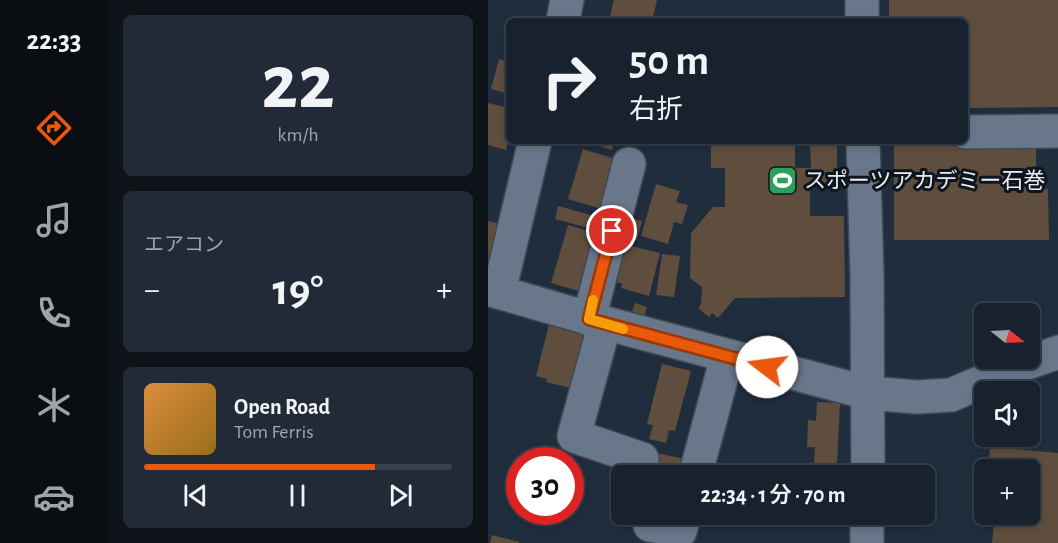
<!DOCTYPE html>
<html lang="ja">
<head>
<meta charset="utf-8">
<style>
  body { margin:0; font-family:"Alegreya Sans","Noto Sans JP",sans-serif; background:#212a36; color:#f1f3f6; height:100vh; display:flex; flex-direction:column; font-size:22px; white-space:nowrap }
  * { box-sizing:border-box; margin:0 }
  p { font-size:20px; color:#9fa4aa }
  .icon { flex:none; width:33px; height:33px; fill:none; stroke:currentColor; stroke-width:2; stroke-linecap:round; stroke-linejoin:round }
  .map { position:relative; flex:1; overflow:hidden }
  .side { display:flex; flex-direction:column; gap:15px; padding:15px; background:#0d1319; width:380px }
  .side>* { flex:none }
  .hud { position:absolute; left:18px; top:18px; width:462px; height:126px; border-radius:9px; box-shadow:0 3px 9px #0003,0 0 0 2px #363f4a; background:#18222e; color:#f1f3f6; overflow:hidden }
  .needle { width:39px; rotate:108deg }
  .fabs { position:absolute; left:486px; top:303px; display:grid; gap:12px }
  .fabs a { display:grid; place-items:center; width:66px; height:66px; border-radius:9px; background:#18222e; box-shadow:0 3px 9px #0003,0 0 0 2px #363f4a; font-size:30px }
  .speed { position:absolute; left:18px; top:447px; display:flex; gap:12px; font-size:30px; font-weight:700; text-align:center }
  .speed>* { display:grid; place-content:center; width:78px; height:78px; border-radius:50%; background:#18222e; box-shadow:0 3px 9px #0003,0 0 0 2px #363f4a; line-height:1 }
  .speed .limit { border:9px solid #d22; background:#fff; color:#111 }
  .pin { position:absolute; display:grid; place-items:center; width:51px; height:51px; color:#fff; margin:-26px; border:3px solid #fff; border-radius:50%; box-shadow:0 2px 6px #0007 }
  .me { position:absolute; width:66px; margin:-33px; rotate:285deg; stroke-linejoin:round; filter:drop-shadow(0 0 4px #0008) }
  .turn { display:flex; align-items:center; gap:21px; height:126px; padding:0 24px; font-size:27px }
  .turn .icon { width:78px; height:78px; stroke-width:2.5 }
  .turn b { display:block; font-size:42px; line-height:51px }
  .big { font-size:45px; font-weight:600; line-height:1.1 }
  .side .tile { flex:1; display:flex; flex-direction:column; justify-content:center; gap:9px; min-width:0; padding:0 21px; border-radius:9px; background:#212a36 }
  .side .dial { align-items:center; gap:0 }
  .dial b { font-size:78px; line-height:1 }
  .song { display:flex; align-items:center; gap:18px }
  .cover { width:72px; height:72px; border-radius:9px; background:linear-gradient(135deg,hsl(30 70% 55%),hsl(40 70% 35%)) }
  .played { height:6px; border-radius:3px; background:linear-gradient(90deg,#ea580c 75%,#363f4a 75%) }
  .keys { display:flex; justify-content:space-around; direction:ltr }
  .heat { display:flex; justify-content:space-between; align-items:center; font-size:33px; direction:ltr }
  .trip { position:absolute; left:123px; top:465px; width:324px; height:60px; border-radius:9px; background:#18222e; box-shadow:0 3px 9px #0003,0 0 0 2px #363f4a; font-weight:600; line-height:60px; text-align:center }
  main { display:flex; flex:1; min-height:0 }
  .dock { display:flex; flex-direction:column; width:108px; justify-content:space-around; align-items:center; background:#0a0e12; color:#9fa4aa }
  .dock .icon { width:42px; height:42px }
  .dock .active { color:#ea580c }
  .dock b { font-size:27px; color:#f1f3f6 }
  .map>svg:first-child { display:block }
  .building { fill:#5f4e3d }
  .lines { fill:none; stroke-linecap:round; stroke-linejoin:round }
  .minor-casing { stroke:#3e4957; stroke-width:36 }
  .minor { stroke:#69778b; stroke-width:33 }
  .route-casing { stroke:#983908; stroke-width:15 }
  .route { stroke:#ea580c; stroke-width:10 }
  .slow { stroke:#f59e0b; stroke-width:10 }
  .labels { text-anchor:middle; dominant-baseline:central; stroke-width:6; stroke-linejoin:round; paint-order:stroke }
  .poi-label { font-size:22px; fill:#e4ecf8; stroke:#0f151c; text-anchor:start }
</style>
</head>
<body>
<main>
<nav class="dock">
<b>22:33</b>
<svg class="icon active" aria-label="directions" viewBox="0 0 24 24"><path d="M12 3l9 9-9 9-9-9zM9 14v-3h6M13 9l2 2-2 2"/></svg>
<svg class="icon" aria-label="music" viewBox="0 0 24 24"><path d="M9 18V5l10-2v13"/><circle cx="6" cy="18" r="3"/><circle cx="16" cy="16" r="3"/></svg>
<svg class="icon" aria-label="phone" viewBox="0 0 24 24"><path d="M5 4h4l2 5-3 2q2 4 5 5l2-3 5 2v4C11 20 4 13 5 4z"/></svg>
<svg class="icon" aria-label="climate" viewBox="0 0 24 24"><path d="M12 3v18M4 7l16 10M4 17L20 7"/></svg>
<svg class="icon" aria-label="car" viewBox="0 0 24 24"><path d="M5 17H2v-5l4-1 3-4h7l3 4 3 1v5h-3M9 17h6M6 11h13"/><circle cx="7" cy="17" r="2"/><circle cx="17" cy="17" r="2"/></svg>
</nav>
<section class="side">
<div class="tile dial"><b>22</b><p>km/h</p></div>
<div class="tile"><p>エアコン</p>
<div class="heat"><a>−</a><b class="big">19°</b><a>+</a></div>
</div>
<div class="tile">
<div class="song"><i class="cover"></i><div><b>Open Road</b><p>Tom Ferris</p></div></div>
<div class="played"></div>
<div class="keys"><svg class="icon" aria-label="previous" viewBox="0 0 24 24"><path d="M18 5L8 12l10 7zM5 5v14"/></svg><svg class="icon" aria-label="pause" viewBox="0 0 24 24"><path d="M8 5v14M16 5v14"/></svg><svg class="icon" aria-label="next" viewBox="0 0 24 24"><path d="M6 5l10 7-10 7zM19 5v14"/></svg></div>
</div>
</section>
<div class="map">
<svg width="571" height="543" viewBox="0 0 571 543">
  <rect width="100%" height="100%" fill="#202d3d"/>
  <path class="building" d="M 126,0 L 169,0 L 164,21 L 112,21 L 113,18 L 121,20 Z
    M 401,0 L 571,0 L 571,107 L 477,108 L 477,21 L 401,21 Z
    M 11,59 L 21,62 L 21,94 L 3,89 Z
    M 0,103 L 21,108 L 21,138 L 18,150 L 0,145 Z
    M 96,141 L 126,141 L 124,150 Z
    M 237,141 L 307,141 L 307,168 L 323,168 L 322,142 L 349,141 L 349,183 L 322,184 L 322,216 L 356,216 L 357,297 L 247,298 L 230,318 L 224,313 L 221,317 L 210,308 L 213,304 L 214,287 L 202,278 L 203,233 L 225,207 L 237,207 L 237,168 L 223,168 L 223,144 L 237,143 Z
    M 406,144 L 548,144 L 548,189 L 560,189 L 561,240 L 406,240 Z
    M 95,149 L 131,160 L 117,210 L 80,199 Z
    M 168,184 L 192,191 L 188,202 L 200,205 L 194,224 L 186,222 L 180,244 L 153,236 Z
    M 70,206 L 103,215 L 100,228 L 67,219 Z
    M 135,216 L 154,221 L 149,240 L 130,235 Z
    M 0,221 L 17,225 L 0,272 Z
    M 80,225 L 114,235 L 97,293 L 63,283 Z
    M 135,244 L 172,253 L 161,296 L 133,288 L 134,284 L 129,282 L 132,270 L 129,269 Z
    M 174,254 L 192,256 L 186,297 L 168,295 Z
    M 147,303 L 159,307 L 155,319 L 143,315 Z
    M 61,324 L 96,332 L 83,388 L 58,382 L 59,379 L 48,376 Z
    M 174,364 L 203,371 L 187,431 L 181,430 L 178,443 L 161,439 L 165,425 L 159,424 Z
    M 329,402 L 352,403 L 349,464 L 326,463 L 327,447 L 319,447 L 320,420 L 328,421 Z
    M 502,447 L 571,453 L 571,543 L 504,543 L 507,514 L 542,514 L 542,470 L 500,470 Z
    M 169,453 L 196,459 L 192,476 L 163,476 Z
    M 4,535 L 31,542 L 31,543 L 2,543 Z"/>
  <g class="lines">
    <defs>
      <path id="minor" d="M 374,0 L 374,21
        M 75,21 L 79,0
        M 477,132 L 571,131
        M 375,141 L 379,275 L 380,476
        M 0,289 L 117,323 L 380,393 L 429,397 L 463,395 L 536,364 L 571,352
        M 11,292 L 47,141
        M 101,319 L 141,164
        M 117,323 L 86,436 L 154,459
        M 207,476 L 239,357
        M 162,525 L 192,531 L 197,514
        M 379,543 L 379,514"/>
    </defs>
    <use href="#minor" class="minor-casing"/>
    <use href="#minor" class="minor"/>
  </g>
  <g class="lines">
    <defs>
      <path id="route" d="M 124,231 L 101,319 L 279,367"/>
    </defs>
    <use href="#route" class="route-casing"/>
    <use href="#route" class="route"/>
    <path class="slow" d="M 105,300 L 101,319 L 135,329"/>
  </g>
  <defs>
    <symbol id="stadium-square" viewBox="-11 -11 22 22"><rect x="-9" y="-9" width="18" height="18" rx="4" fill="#2e9e5b" stroke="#0f151c"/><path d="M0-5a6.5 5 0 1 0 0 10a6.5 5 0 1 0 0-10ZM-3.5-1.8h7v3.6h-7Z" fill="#fff"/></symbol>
  </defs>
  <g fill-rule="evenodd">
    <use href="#stadium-square" x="278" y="164" width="33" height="33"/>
  </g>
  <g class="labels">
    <g class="poi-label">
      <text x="316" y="181">スポーツアカデミー石巻</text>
    </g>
  </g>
</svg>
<div class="fabs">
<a><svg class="needle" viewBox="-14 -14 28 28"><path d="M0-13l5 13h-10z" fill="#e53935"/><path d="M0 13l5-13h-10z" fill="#9fa4aa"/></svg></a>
<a><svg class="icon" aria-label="sound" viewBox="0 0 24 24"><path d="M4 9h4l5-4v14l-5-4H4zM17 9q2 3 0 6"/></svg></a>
<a>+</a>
</div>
<div class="speed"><div class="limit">30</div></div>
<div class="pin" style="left:124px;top:231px;background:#d93025"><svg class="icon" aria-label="arrive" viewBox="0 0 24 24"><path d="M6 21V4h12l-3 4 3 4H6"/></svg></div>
<svg class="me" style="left:279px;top:367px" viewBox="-20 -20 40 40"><circle r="19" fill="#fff"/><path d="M0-13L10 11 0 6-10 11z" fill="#ea580c"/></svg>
<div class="trip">22:34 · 1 分 · 70 m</div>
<div class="hud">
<div class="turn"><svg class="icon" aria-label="right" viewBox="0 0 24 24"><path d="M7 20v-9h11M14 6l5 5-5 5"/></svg><div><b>50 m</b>右折</div></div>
</div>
</div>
</main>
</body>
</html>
